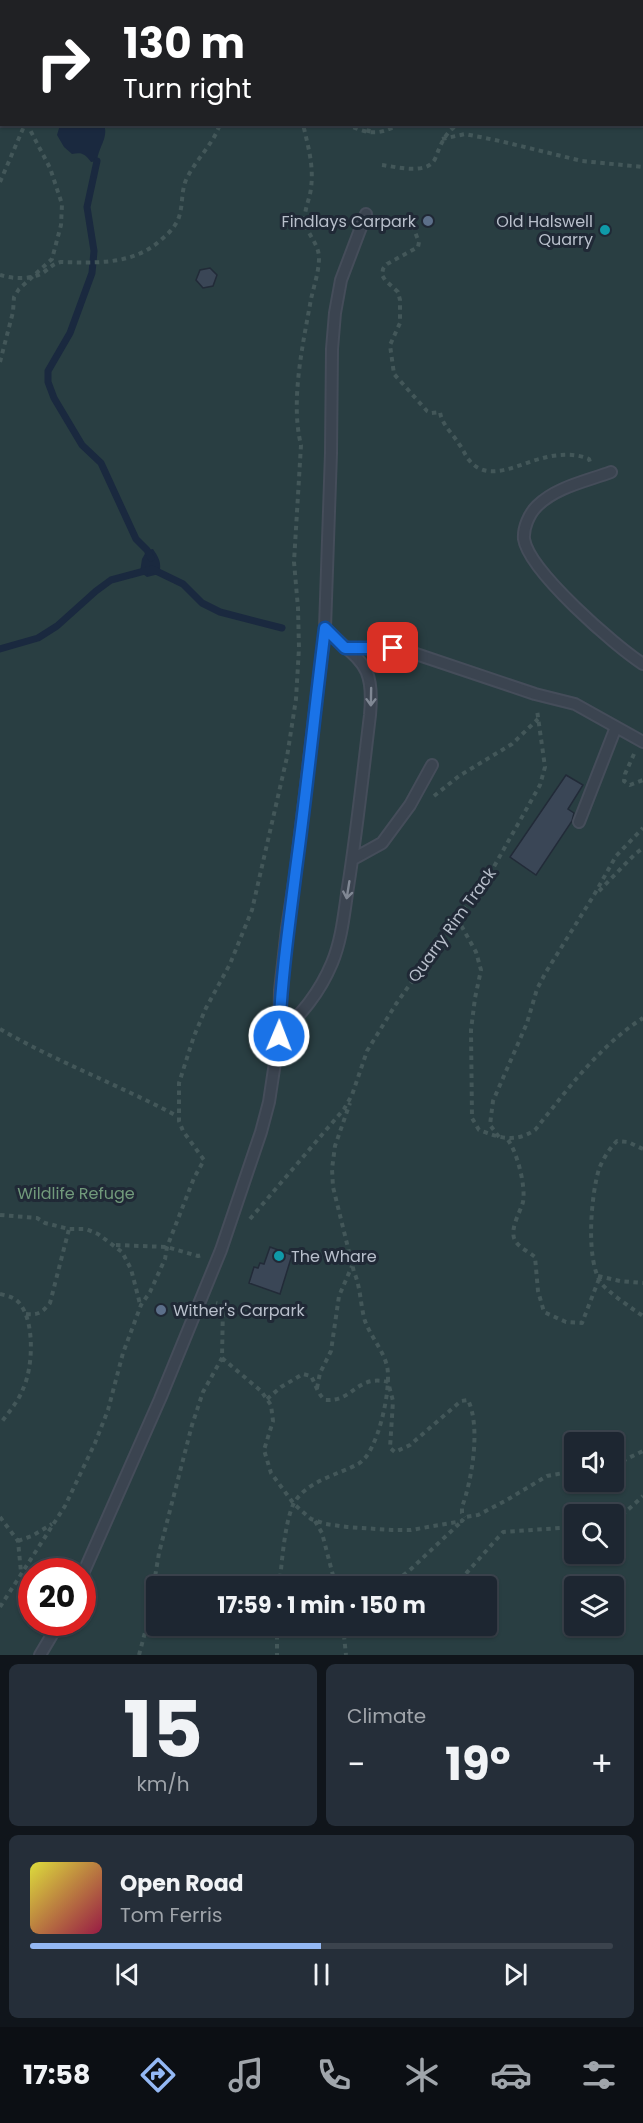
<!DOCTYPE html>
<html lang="en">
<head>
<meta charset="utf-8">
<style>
  body { margin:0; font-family:Poppins,sans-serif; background:#252e39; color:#f1f3f6; height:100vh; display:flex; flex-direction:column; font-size:22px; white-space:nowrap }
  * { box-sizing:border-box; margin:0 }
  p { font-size:20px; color:#a0a5ab }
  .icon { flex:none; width:33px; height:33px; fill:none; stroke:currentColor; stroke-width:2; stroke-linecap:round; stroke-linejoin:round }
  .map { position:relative; height:1655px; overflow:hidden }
  .details { display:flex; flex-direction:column; gap:9px; padding:9px; background:#10151b; flex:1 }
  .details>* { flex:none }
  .banner { position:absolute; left:0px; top:0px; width:644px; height:126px; box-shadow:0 2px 4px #0004,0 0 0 2px #3b434d; background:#202124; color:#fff; overflow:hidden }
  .tools { position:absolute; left:564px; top:1432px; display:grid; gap:12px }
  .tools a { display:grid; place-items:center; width:60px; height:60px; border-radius:6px; background:#1d2631; box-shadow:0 2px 4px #0004,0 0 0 2px #3b434d; font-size:30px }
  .speed { position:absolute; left:18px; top:1558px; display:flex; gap:12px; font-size:30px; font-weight:700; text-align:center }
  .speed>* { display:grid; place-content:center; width:78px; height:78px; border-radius:50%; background:#1d2631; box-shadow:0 2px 4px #0004,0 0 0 2px #3b434d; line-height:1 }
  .speed .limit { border:9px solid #d22; background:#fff; color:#111 }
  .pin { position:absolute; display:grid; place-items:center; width:51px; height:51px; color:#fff; margin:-26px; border-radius:12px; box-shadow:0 3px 9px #0006 }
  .me { position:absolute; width:66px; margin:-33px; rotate:1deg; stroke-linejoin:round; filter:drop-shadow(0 0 4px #0008) }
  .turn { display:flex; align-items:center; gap:21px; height:126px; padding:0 24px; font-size:27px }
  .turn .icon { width:78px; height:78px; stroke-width:2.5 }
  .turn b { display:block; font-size:42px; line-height:51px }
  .big { font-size:45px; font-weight:700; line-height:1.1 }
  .details .widget { flex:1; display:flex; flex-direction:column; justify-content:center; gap:9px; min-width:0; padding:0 21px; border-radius:9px; background:#252e39 }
  .details .dial { align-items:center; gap:0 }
  .dial b { font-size:78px; line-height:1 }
  .song { display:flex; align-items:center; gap:18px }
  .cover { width:72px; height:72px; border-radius:9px; background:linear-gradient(135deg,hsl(60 70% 55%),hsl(340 70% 35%)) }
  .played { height:6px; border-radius:3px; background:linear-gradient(90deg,#94b8f4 50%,#3b434d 50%) }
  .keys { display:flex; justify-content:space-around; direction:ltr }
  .heat { display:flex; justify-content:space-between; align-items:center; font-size:33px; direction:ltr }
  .details .tiles { flex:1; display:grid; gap:9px; grid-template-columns:1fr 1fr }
  .widget:last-child { grid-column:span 2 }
  .trip { position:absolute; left:146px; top:1576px; width:351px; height:60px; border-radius:6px; background:#1d2631; box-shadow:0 2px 4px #0004,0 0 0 2px #3b434d; font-weight:700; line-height:60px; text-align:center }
  .menu { display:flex; height:96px; justify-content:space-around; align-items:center; background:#0c0f14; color:#a0a5ab }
  .menu .icon { width:42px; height:42px }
  .menu .selected { color:#94b8f4 }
  .menu b { font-size:27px; color:#f1f3f6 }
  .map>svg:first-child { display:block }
  .green { fill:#293e42; fill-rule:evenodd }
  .water { fill:#1a293f }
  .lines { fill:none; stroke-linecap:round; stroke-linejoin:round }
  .stream { stroke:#1a293f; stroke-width:7 }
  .building { fill:#3a4656; stroke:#222b38; stroke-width:1.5 }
  .service-casing { stroke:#454d5a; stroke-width:14 }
  .path { stroke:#435759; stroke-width:4; stroke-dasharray:4.5 4.5; stroke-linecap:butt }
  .service { stroke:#3b4450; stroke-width:10 }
  .oneway { stroke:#808894 }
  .route-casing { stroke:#114b97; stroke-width:15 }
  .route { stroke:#1a73e8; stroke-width:10 }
  .service-dot { fill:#5c6f8a; stroke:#202936; stroke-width:2 }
  .culture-dot { fill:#0f9aa8; stroke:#202936; stroke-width:2 }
  .labels { text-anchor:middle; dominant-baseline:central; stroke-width:6; stroke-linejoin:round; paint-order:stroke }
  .poi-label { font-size:16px; fill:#b8bfcb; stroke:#202936; text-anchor:end }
  .street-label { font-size:16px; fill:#b8bfcb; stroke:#202936 }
  .park-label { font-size:16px; fill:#719a7b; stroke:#202936 }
</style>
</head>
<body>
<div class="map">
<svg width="643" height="1655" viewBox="0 0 643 1655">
  <rect width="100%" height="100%" fill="#273241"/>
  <path class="green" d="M 0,0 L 643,0 L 643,1655 L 0,1655 ZM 2,2 L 642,2 L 642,124 L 2,124 ZM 574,1443 L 614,1443 L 614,1482 L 574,1482 ZM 574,1515 L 614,1515 L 614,1554 L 574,1554 ZM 32,1572 L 82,1572 L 82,1623 L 32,1623 ZM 156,1587 L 486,1587 L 486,1626 L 156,1626 ZM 574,1587 L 614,1587 L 614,1626 L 574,1626 Z"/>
  <path class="water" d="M 60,125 L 104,125 C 109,137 98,148 97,161 L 91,162 C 85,154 82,152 72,154 L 64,147 L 57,135 Z
    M 153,549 C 159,558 162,563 159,574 L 147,577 L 140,572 L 142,559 L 147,550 Z"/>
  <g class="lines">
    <path class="stream" d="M 115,2 L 116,0
      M 97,161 L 87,207 L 94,251 L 92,273 L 70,333 L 48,371 L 48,382 L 54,398 L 82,445 L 101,463 L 136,539 L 147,550 L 151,558
      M 0,649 L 38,638 L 57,626 L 96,591 L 111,580 L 152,569 L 183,584 L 202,603 L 220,612 L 282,628"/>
  </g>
  <path class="building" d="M 210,268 L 217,275 L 213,286 L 203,288 L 196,280 L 200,270 Z
    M 566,775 L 583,785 L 568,809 L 574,813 L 572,821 L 536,875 L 510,857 Z
    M 270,1247 L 292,1255 L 280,1294 L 249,1283 L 254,1267 L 258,1268 L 260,1263 L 264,1264 Z"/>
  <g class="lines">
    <defs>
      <path id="service" d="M 611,472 C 587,481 556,487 537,506 C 529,514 523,528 524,539 C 529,571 615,646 643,664
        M 345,648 L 393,648 L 416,654 L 535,694 L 575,704 L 643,742
        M 579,822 L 616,727
        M 353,859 L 382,843 L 410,805 L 432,765
        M 279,1036 C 302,1013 319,994 332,963 C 342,939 344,913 348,887 C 357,830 363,773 370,715 C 375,660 359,663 325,628
        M 82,1576 L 160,1399 L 221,1250 L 261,1132 L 269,1102 L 279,1036 L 280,990 L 287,928 L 296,869 L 325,628 L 331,453 L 332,349 L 335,313 L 341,280 L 366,214
        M 40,1655 L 59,1623"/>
    </defs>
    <use href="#service" class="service-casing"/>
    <path class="path" d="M 343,0 L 344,2
      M 54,2 L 55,0
      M 153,2 L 154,0
      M 391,2 L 391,0
      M 442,2 L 443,0
      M 618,2 L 618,0
      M 0,47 L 2,46
      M 0,84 L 2,85
      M 642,86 L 643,86
      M 345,124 C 367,133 377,137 399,124
      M 368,133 L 370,124
      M 442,139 L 465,134 L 500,141 L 582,161 L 643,167
      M 382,165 C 397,167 427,175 435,159 C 441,144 444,134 458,124
      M 0,182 L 25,124
      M 409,217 L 419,242 L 418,247 L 387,264 L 383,269 L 382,275 L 385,280 L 398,292 L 400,300 L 400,323 L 390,345 L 394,374 L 427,411 L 431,413 L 440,412 C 442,425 453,434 459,444 C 463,449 465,455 469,460 C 488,484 520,463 543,458 C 558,454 575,453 589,459 L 591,465
      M 0,275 C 13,279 32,280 44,272 C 51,267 53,264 61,262 C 97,263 134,265 162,239 C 169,233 176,226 179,217 C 183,205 181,192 186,180 C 195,160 213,145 220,124
      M 0,362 L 13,312 L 14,297 L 19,289 L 52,259 L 61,225 L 62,204 L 50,168 L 27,124
      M 634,754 L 625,774 L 624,781 L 630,785 L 643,780
      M 434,796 L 459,776 L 512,744 L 538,719
      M 599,891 L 635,854 L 643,848
      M 457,918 L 476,952 L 481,970 L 475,998 L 471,1030 L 472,1118 L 479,1130 C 500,1138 515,1143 535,1130 C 568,1089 598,1047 643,1018
      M 0,1029 C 57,1062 119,1085 177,1116
      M 499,1137 L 490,1125 L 493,1101 L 527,1023 L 537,989 L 546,972 L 594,895 L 616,856 L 643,828
      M 508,1140 C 517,1152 526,1186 523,1202 C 520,1213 508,1231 516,1242 C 520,1248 529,1252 535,1257 L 538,1291 L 544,1312 L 566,1322 L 582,1323 L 599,1279
      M 643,1149 L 628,1142 L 617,1141 C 609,1149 603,1159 599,1169 C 591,1195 585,1262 602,1284 C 608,1292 634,1310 643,1316
      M 0,1215 L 37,1218 L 45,1223 L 69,1229 L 86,1229 L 98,1234 L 122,1252 L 131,1269 L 140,1304
      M 250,1219 L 344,1109 L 352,1095 L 367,1051 L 396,1004 L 457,918 L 483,886 L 540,785 L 545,767 L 537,710
      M 116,1245 L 167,1247 L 198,1256 L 202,1255
      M 598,1276 L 620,1281 L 643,1283
      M 0,1294 C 8,1296 15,1297 20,1304 C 35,1323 33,1368 23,1389 C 18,1402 8,1413 0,1424
      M 26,1314 C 38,1315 42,1313 50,1303 L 69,1229
      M 222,1358 L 261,1391 L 271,1405 L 273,1421 L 264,1450 L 271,1473 L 294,1504 L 311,1519 L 326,1524 L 347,1527 L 392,1530 L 411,1530 L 462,1521 L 465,1517 L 478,1515 L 505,1501 L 547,1476 L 574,1471
      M 317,1388 L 320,1373 L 331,1351 L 339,1296 L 352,1266
      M 267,1399 L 281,1387 L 303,1374 L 311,1376 C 316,1385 317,1393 325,1400 C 354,1402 356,1374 388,1382 L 393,1401 L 390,1448 L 395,1452 L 410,1445 L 461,1401 L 468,1400 C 481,1427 472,1480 462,1507 L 462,1513 L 465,1517
      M 614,1465 L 643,1451
      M 0,1517 L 18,1541 L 21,1572
      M 614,1519 L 619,1518 L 643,1496
      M 315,1521 L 322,1533 L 336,1587
      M 18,1541 L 32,1536 L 52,1524
      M 279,1587 C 282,1564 284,1526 293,1505 C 304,1482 337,1475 358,1464 C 378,1454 392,1387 387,1366 C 383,1350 371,1337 365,1321 C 360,1304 361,1288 354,1272 L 333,1187 L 332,1169 L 335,1146 L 350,1103
      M 389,1587 L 411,1569 L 462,1521
      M 454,1587 L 503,1532 L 574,1527
      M 0,1607 L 65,1506 L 95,1443 L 108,1410 L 123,1353 L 141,1305 L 150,1292 L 165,1259 L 167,1247 L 194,1178 L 204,1160 L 183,1131 L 179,1121 L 179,1083 L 194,1036 L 206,1008 L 230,964 L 252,910 L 287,757 L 296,699 L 299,648 L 298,608 L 294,562 L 301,445 C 290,401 303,344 311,299 C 314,286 319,271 319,258 C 319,243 306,234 305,220 C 304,209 310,199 311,188 C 314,166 308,146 303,124
      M 277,1626 L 277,1655
      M 343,1626 L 346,1655
      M 139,1655 L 147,1625 L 159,1553 L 192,1425 L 203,1392 L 222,1358 L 223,1305 L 216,1303"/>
    <use href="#service" class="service"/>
  </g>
  <defs><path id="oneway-shaft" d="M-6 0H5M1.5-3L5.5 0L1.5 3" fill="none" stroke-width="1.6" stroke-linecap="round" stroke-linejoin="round" transform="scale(1.5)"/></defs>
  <g class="oneway">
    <use href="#oneway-shaft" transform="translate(371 697) rotate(91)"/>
    <use href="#oneway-shaft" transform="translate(348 890) rotate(99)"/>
  </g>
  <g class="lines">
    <defs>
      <path id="route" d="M 279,1036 C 281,980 289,925 296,869 C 307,789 315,708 325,628 L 345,648 L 393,648"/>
    </defs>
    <use href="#route" class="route-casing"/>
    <use href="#route" class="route"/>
  </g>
  <g class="service-dot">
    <circle cx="428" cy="221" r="6"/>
    <circle cx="161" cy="1310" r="6"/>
  </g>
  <g class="culture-dot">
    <circle cx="605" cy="230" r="6"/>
    <circle cx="279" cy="1256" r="6"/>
  </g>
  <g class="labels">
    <g class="poi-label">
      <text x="416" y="221">Findlays Carpark</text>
      <text x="593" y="221">Old Halswell<tspan x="593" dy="18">Quarry</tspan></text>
      <text x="291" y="1256" text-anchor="start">The Whare</text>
      <text x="173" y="1310" text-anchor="start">Wither's Carpark</text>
    </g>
    <g class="street-label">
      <text transform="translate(452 925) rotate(-54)">Quarry Rim Track</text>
    </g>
    <g class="park-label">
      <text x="76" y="1193">Wildlife Refuge</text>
    </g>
  </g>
</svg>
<div class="tools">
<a><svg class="icon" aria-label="sound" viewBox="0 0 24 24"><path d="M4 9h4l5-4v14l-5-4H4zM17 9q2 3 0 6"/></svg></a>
<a><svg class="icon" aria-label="search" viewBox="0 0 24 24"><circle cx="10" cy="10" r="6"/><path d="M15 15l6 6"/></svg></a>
<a><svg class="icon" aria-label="layers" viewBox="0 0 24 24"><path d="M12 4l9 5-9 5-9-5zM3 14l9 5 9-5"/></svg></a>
</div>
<div class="speed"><div class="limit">20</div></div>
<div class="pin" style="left:393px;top:648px;background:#d93025"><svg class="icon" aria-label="arrive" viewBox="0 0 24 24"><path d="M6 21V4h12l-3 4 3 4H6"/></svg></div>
<svg class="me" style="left:279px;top:1036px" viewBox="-20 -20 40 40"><circle r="17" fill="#1a73e8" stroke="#fff" stroke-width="3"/><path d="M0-11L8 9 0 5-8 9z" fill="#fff"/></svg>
<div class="trip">17:59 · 1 min · 150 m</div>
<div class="banner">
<div class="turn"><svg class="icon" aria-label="right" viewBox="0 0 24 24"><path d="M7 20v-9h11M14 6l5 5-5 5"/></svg><div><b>130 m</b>Turn right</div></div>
</div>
</div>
<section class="details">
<div class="tiles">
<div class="widget dial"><b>15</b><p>km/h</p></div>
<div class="widget"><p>Climate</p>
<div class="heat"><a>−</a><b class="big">19°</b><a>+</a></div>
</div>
<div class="widget">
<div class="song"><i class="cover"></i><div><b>Open Road</b><p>Tom Ferris</p></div></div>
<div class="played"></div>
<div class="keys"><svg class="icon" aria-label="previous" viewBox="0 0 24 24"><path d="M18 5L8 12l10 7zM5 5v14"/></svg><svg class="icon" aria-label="pause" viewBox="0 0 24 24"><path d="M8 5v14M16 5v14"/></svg><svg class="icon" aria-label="next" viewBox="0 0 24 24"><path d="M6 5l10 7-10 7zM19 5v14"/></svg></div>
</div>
</div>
</section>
<nav class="menu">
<b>17:58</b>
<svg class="icon selected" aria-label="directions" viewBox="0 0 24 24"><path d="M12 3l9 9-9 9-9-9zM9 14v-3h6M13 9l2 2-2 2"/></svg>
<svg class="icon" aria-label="music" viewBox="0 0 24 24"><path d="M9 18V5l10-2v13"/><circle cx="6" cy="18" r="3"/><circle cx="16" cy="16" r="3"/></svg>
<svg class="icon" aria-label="phone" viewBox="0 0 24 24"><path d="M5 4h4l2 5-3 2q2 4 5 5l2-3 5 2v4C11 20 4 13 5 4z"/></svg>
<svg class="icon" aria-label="climate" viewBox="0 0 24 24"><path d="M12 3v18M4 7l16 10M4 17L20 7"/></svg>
<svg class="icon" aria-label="car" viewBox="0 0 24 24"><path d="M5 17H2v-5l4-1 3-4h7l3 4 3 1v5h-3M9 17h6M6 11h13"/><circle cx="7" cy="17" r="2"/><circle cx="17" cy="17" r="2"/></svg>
<svg class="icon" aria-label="filters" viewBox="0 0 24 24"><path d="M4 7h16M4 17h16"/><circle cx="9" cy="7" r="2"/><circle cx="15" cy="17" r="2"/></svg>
</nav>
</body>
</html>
